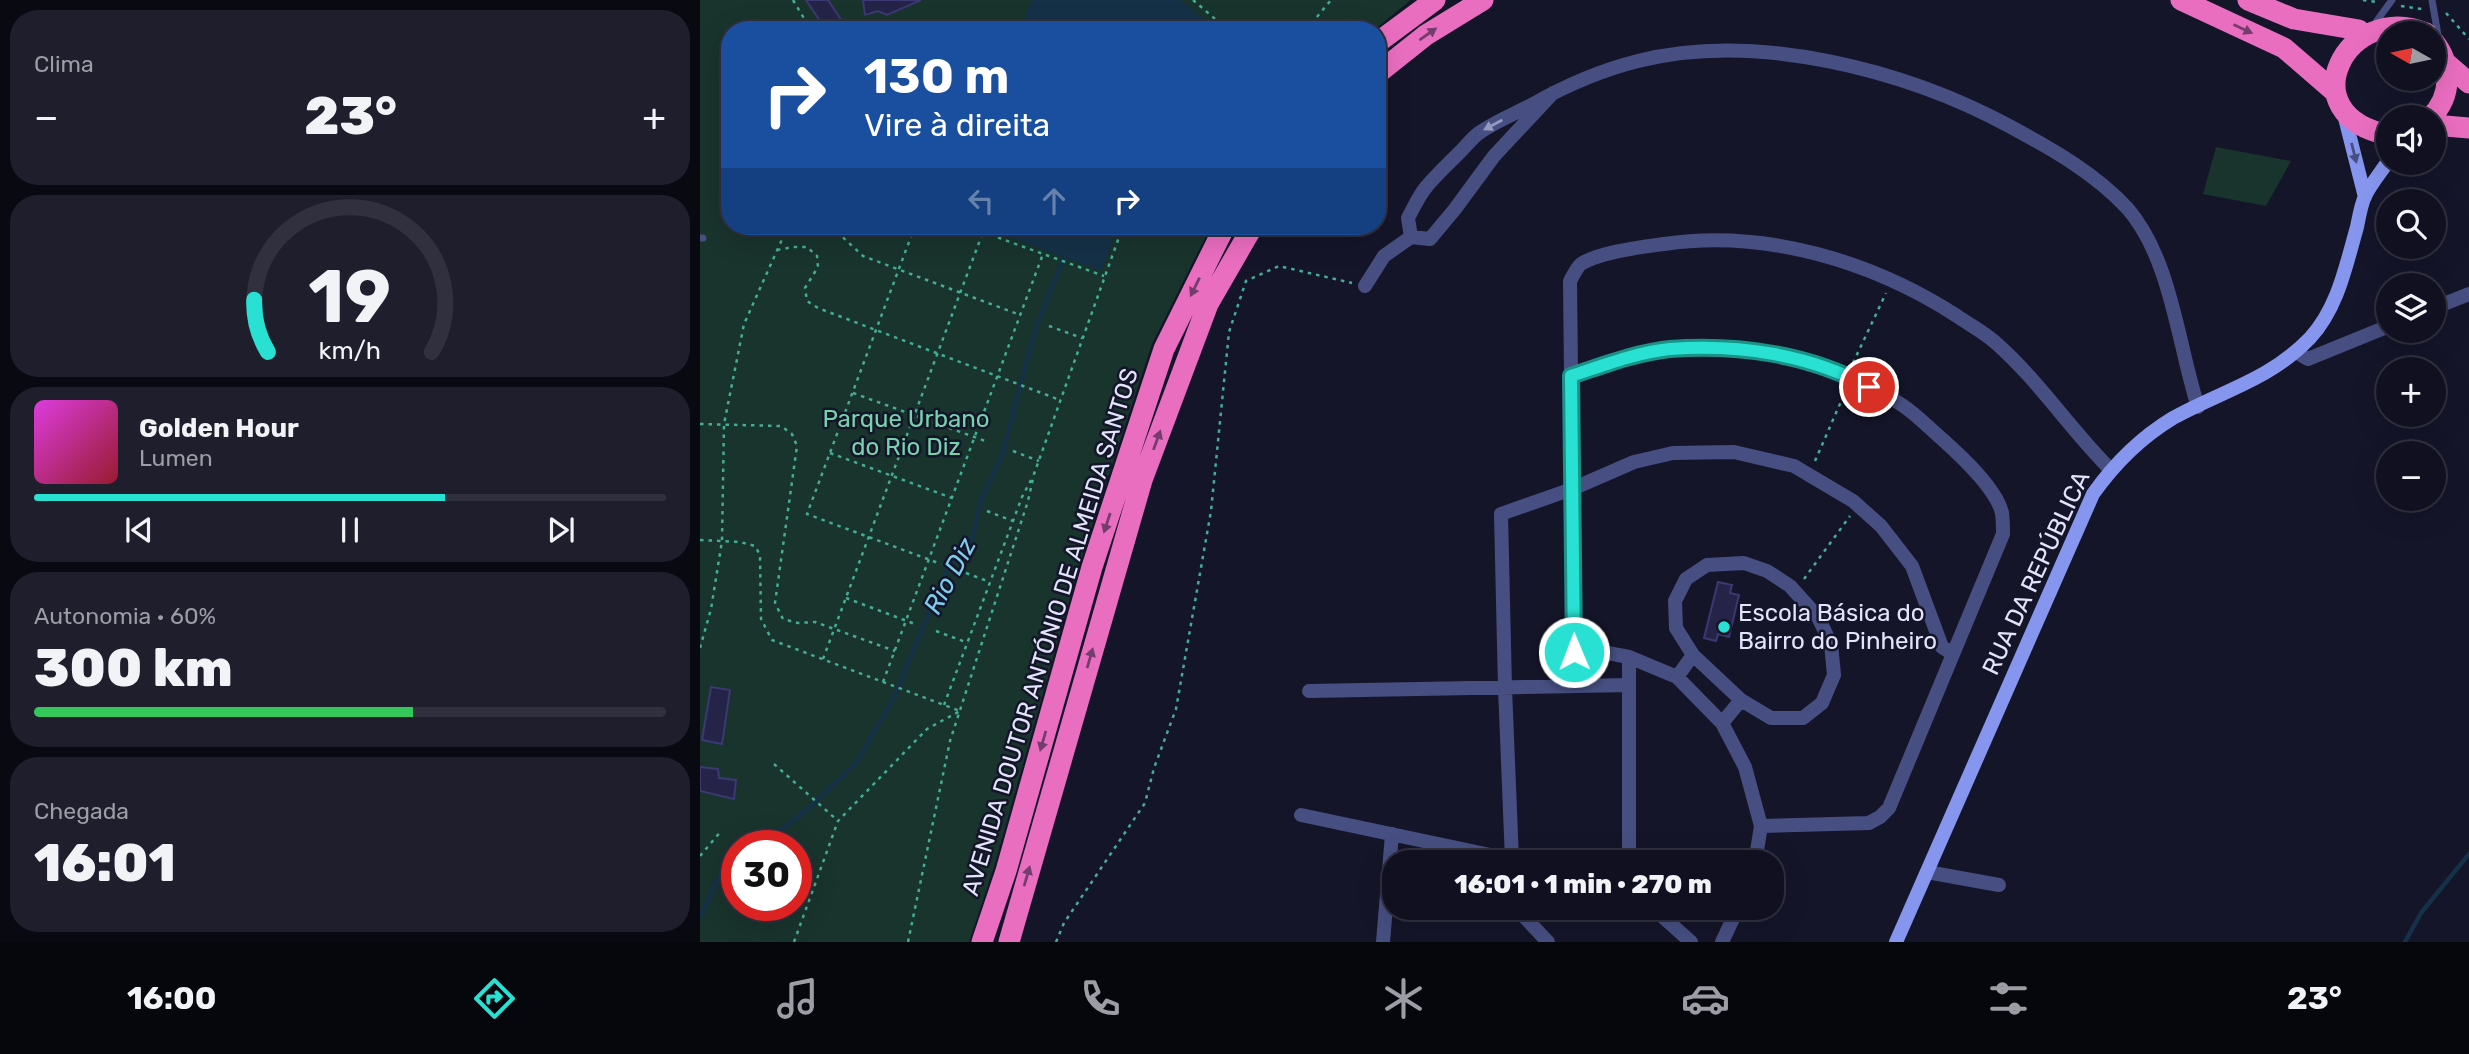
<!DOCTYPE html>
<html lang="pt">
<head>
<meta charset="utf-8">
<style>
  body { margin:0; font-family:Rubik,sans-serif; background:#1e1e2d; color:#f1f3f6; height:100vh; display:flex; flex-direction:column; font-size:26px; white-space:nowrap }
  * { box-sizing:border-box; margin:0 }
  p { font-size:23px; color:#9c9da5 }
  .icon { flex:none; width:38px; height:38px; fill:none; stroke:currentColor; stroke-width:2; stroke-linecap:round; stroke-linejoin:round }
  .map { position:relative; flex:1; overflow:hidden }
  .sheet { display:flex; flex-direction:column; gap:10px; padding:10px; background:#090912; width:700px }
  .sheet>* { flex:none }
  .banner { position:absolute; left:21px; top:21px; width:665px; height:214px; border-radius:28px; box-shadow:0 7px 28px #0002,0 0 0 2px #30303e; background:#1a4fa0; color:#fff; overflow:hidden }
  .needle { width:46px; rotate:279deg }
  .buttons { position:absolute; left:1676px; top:21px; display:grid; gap:14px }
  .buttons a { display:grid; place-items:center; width:70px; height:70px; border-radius:50%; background:#101020; box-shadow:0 7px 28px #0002,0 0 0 2px #30303e; font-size:35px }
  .speed { position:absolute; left:21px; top:830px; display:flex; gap:14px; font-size:35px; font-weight:700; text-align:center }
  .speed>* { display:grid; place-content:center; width:91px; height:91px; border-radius:50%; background:#101020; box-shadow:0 7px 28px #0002,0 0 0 2px #30303e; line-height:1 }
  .speed .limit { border:10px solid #d22; background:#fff; color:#111 }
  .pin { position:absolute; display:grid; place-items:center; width:60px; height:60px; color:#fff; margin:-30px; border:4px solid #fff; border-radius:50%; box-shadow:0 2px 7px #0007 }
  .me { position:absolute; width:77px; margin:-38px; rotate:359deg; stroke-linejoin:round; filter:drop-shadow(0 0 5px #0008) }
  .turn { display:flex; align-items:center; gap:24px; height:147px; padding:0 28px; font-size:32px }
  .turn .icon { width:91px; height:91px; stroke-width:2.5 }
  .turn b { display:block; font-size:49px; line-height:60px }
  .lanes { display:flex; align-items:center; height:66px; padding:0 28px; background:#0003; justify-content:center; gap:35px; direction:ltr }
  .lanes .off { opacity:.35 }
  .big { font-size:52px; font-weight:800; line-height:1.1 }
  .sheet .card { flex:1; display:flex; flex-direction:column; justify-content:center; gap:10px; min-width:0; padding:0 24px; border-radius:28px; background:#1e1e2d }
  .sheet .dial { align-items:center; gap:0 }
  .dial svg { height:182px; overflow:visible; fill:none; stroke:#30303e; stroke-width:7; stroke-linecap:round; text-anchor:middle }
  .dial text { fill:#f1f3f6; stroke:none }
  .song { display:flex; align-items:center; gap:21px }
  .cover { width:84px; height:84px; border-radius:10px; background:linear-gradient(135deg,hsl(300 70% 55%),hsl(350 70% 35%)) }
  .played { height:7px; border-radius:4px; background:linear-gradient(90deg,#28e1d2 65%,#30303e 65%) }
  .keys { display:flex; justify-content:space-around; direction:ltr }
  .heat { display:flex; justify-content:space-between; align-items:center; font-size:38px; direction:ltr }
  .charge { height:10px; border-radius:5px; background:linear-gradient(90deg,#34c759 60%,#30303e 0) }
  .trip { position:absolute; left:682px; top:850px; width:402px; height:70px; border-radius:28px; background:#101020; box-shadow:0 7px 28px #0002,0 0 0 2px #30303e; font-weight:800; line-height:70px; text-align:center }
  .dock { display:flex; height:112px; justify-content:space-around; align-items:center; background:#06060d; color:#9c9da5 }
  .dock .icon { width:49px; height:49px }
  .dock .on { color:#28e1d2 }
  .dock b { font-size:32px; color:#f1f3f6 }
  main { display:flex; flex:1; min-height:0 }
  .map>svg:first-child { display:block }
  .green { fill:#19332d; fill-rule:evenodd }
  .water { fill:#153148 }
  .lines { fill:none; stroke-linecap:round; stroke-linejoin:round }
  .stream { stroke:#153148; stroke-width:4.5 }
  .building { fill:#252448; stroke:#3a3971; stroke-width:2 }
  .path { stroke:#43ae95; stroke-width:2.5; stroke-dasharray:3.5 5; stroke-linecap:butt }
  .lane { stroke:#474f82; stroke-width:7 }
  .street { stroke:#474f82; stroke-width:14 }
  .secondary { stroke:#8696ee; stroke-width:14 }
  .highway { stroke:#ea6ec0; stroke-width:21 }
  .oneway { fill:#753d6e }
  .oneway2 { fill:#949abe }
  .oneway3 { fill:#484f82 }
  .route-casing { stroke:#1a9288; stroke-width:18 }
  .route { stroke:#28e1d2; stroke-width:12 }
  .poi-dot { fill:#28e1d2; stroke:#15152a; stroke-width:2.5 }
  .labels { text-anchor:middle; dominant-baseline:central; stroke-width:5; stroke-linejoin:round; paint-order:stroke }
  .park-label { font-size:24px; fill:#77d2ab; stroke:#15152a }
  .street-label { font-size:24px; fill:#e2e4fb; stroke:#15152a }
  .poi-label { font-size:24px; fill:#e2e4fb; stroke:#15152a; text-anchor:start }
  .water-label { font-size:26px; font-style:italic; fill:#7ecded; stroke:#15152a }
</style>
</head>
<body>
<main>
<section class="sheet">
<div class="card"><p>Clima</p>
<div class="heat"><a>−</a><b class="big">23°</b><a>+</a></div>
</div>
<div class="card dial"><svg viewBox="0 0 100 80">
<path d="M14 69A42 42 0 1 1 86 69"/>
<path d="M14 69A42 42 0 0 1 8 46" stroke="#28e1d2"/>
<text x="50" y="56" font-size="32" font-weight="700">19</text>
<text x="50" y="72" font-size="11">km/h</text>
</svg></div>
<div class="card">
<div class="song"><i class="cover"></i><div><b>Golden Hour</b><p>Lumen</p></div></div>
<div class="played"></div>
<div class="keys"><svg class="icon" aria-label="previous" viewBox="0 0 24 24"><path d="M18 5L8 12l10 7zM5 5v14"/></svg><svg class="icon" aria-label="pause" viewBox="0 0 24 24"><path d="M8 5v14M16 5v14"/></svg><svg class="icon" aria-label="next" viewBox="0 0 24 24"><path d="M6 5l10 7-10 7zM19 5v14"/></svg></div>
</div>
<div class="card"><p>Autonomia · 60%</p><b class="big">300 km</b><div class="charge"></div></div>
<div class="card"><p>Chegada</p><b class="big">16:01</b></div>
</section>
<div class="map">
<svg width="1769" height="942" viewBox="0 0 1769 942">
  <rect width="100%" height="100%" fill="#15152a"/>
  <path class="green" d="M 0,0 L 711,0 L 674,30 L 30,30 L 30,226 L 511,226 L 452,344 L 380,563 L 294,867 L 269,942 L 0,942 ZM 37,845 L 96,845 L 96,905 L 37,905 Z
    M 1516,147 L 1591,161 L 1566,206 L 1503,194 Z"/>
  <path class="water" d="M 333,0 L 481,0 L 516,30 L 322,30 L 326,12 Z
    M 286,226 L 418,226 L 401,271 L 285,228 Z"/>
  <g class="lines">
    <path class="stream" d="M 62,845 L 109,808 L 157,762 L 193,699 L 246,572 L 271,543 L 281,500 L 302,455 L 336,327 L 366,252
      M 0,916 C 13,898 11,875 37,863
      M 1705,942 L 1721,913 L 1769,854"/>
  </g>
  <path class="building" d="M 106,0 L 128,0 L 148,30 L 126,30 Z
    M 163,0 L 221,0 L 187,15 L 178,11 L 165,15 Z
    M 1018,582 L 1032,585 L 1030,593 L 1039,595 L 1029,637 L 1018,634 L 1016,641 L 1004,638 Z
    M 11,687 L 30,690 L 22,744 L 2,740 Z
    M 0,767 L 18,769 L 19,778 L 36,780 L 34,799 L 0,791 Z"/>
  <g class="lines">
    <path class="path" d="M 93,0 L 111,30
      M 493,0 L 528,30
      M 1663,0 L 1677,2
      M 1701,6 L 1722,9
      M 1746,13 L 1769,39
      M 606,30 L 631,0
      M 215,226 L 107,514 L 241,564
      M 266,226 L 404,276
      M 86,230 L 136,231 L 163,256 L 320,315
      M 77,250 L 93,247 L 107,247 L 117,256 L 118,267 L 105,288 L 107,301 L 118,308 L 360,400
      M 349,326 L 382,338
      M 1153,363 L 1186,293
      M 153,393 L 288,442
      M 0,424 L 81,426 L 92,434 L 97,446 L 75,603 L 83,619 L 98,623 L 115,622 L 195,651
      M 313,451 L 339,461
      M 130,453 L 252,498
      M 1115,461 L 1146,390
      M 287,511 L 313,521
      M 0,540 L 40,542 L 55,546 L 60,555 L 61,619 L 72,640 L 260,711
      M 266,573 L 290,582
      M 1104,579 L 1150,516
      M 146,598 L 215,624
      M 236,631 L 268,643
      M 0,648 L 11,609 L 22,541 L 24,424 L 44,324 L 88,226
      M 123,659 L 283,232
      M 183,682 L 343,254
      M 244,705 L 322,497 L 331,480
      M 74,764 L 137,820
      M 0,856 L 22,830
      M 94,942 L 138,821 L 227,729 L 260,711
      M 208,942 L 250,741 L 328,501 L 334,474 L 423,226
      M 356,942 L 364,923 L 445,803 L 454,768 L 476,709 L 511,511 L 529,332 L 546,281 L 579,266 L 652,283"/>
    <path class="lane" d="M 1732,0 L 1739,41
      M 1676,22 L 1692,0
      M 0,238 L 3,238"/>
    <path class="street" d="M 853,93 L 794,156 L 755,209 L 730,239 L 711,237 L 708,218 C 714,207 719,195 727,186 C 737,174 749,163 760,152 C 766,146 772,138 779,133 C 796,121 817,113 835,103 C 867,85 902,70 938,61 C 1056,31 1206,70 1311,127 C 1352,149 1396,174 1428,209 C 1471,259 1478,344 1498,407
      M 665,286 L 684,256 L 711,237
      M 1734,308 L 1769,294
      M 1596,352 L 1608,359 L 1689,326
      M 871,376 C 902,365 935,353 968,349 C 1048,340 1135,360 1202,405 C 1216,414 1229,428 1242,439 C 1261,456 1296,488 1302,513 C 1303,520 1303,528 1303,534 L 1189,808 L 1180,817 L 1169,823 L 1061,826
      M 1044,563 L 1067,571 L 1090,586 L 1118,617 L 1131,644 L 1134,675 L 1122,703 L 1103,718 L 1071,718 L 1041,700 L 993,655 L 976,628 L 975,601 L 986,579 L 1007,565 Z
      M 874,652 L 870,281 C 873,276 877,267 881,264 C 899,252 942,247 964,244 C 1065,229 1172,261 1257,316 C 1270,325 1285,333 1296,343 C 1339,381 1370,429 1410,469
      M 977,677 L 993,655
      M 929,685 L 929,863
      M 875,686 L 874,652 L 897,651 L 929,657 L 977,677 L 1022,723 L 1045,767 L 1061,826 L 1055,863
      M 609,691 L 929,685 L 929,657
      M 1022,723 L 1041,700
      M 601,815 L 828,863
      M 812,860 L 805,688 L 801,514 L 872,489 L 934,462 L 973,453 L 1034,452 L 1094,466 L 1153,501 L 1181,526 L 1212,566 L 1242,647 L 1253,654
      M 1227,872 L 1299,885
      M 953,908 L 991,942
      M 817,909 L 848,942
      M 683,942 L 692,834
      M 1022,942 L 1038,908"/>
    <path class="secondary" d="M 1643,110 L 1665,197
      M 1196,942 L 1393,494 C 1415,463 1440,438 1473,418 C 1521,391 1570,380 1610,338 C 1638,308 1646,265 1657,227 C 1659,217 1661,205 1665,196 C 1671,184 1681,172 1689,160"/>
    <path class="highway" d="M 1481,0 L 1584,48 L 1635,92
      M 1548,0 L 1594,19 L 1659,30
      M 677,43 L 735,0
      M 1746,63 L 1769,83
      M 677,74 L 726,35 L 783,0
      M 1731,117 C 1752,96 1752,64 1734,42
      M 1734,125 L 1769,128
      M 1689,135 C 1587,115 1647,0 1726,33
      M 282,942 L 306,871 L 392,567 L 464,349 L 525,226
      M 309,942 L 442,480 L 508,304 L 553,226"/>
  </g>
  <defs><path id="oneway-solid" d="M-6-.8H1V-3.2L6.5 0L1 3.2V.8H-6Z" transform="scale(1.75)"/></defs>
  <g class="oneway">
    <use href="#oneway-solid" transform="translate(1543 29) rotate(25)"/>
    <use href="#oneway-solid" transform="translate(728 34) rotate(-35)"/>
    <use href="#oneway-solid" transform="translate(495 287) rotate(116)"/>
    <use href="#oneway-solid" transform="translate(457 440) rotate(-70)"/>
    <use href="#oneway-solid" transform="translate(407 523) rotate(108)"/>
    <use href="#oneway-solid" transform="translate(390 658) rotate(-74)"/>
    <use href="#oneway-solid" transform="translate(343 741) rotate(106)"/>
    <use href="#oneway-solid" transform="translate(327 876) rotate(-74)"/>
  </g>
  <use class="oneway2" href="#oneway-solid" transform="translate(793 125) rotate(152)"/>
  <use class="oneway3" href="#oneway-solid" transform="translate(1654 153) rotate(76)"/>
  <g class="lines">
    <defs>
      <path id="route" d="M 874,652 L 871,376 C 901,366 938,352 970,349 C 1038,344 1109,354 1169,387"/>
    </defs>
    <use href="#route" class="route-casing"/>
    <use href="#route" class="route"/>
  </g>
  <circle class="poi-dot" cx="1024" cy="627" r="7"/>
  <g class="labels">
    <g class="park-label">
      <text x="206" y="419">Parque Urbano<tspan x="206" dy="28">do Rio Diz</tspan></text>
    </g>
    <g class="street-label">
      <text transform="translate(1336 573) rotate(-65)">RUA DA REPÚBLICA</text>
      <text transform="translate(350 632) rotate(-73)">AVENIDA DOUTOR ANTÓNIO DE ALMEIDA SANTOS</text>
    </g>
    <g class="poi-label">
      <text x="1038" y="613">Escola Básica do<tspan x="1038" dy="28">Bairro do Pinheiro</tspan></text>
    </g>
    <g class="water-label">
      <text transform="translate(250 576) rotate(-62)">Rio Diz</text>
    </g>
  </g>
</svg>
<div class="buttons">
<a><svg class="needle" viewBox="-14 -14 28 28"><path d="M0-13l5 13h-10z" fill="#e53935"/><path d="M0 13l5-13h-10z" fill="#9c9da5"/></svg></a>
<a><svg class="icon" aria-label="sound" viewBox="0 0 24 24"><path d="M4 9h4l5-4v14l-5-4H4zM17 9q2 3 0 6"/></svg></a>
<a><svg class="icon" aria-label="search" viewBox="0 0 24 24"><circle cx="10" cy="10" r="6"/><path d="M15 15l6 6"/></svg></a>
<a><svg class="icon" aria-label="layers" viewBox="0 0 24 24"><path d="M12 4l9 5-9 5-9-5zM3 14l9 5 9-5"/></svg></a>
<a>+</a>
<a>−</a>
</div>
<div class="speed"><div class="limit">30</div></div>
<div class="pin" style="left:1169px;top:387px;background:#d93025"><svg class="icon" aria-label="arrive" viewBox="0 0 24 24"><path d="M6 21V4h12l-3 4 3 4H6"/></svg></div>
<svg class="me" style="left:874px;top:652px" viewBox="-20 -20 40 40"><circle r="17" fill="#28e1d2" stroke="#fff" stroke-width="3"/><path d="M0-11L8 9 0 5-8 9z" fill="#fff"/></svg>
<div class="trip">16:01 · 1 min · 270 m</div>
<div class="banner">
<div class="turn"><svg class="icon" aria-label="right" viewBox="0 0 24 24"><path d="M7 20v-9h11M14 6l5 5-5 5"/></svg><div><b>130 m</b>Vire à direita</div></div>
<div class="lanes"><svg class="icon off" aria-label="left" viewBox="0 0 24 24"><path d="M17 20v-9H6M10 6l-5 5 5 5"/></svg><svg class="icon off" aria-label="ahead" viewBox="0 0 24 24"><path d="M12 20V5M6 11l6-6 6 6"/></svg><svg class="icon" aria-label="right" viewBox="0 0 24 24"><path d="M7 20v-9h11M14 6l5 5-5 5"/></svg></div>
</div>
</div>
</main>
<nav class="dock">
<b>16:00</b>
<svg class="icon on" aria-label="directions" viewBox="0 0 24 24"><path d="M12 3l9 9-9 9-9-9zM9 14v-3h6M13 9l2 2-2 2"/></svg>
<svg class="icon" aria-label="music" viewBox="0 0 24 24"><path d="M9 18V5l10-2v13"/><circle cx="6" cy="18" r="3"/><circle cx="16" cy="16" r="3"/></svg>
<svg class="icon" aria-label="phone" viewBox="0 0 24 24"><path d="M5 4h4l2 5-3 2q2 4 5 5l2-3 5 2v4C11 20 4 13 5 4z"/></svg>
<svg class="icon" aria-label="climate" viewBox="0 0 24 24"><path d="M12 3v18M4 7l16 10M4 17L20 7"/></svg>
<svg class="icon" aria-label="car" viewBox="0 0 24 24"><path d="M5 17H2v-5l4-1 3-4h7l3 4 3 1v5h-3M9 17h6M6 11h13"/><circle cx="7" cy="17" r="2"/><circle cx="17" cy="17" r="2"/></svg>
<svg class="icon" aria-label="filters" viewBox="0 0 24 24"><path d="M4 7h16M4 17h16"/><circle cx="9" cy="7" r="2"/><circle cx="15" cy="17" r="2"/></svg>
<b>23°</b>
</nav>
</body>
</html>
